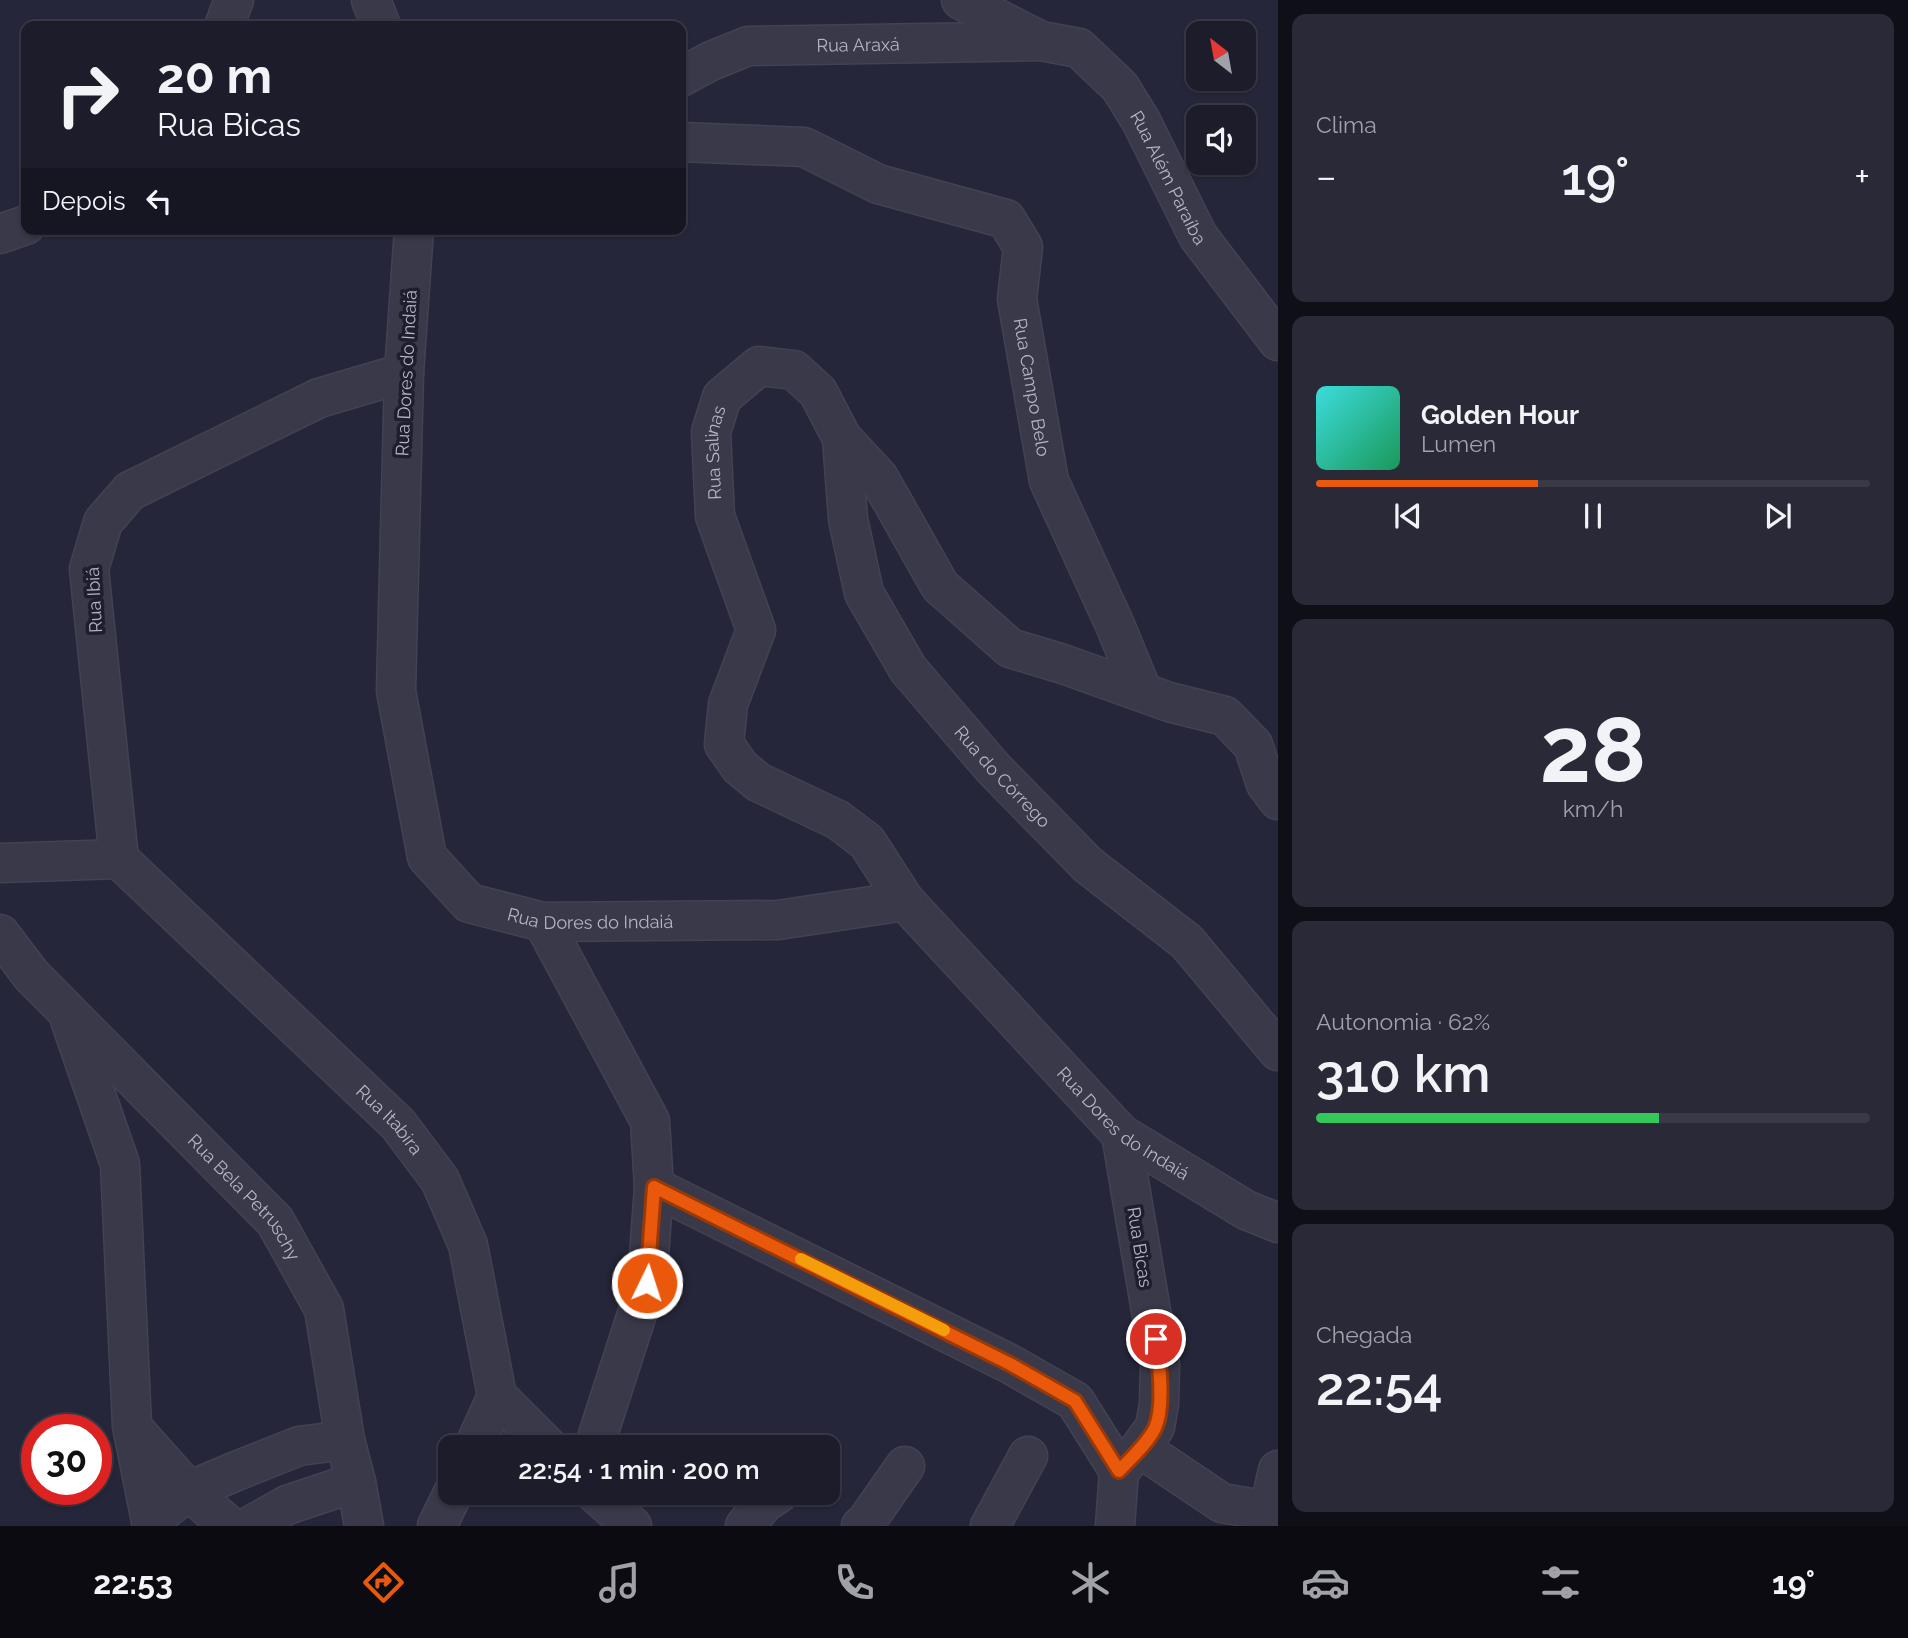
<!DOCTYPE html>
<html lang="pt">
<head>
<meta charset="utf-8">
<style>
  body { margin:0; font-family:Raleway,sans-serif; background:#292937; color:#f1f3f6; height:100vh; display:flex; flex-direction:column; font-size:26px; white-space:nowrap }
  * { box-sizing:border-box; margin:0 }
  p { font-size:23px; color:#a0a1a9 }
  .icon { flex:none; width:38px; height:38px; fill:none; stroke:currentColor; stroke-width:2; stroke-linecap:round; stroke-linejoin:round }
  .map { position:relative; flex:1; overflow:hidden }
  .sheet { display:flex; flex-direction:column; gap:14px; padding:14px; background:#0f0f18; width:630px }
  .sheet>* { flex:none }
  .guide { position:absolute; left:21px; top:21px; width:665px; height:214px; border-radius:14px; box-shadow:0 2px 5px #0004,0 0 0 2px #3a3a47; background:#1c1c2b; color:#f1f3f6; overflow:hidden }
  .needle { width:46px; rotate:329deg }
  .fabs { position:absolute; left:1186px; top:21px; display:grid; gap:14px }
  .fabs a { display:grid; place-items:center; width:70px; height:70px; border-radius:14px; background:#1c1c2b; box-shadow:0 2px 5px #0004,0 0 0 2px #3a3a47; font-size:35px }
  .speed { position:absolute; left:21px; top:1414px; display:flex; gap:14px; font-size:35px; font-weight:700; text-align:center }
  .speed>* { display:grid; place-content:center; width:91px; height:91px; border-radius:50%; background:#1c1c2b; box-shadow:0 2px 5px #0004,0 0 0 2px #3a3a47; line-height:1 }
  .speed .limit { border:10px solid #d22; background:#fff; color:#111 }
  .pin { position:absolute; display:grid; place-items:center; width:60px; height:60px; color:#fff; margin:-30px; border:4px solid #fff; border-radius:50%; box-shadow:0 2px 7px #0007 }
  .me { position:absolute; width:77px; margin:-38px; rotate:4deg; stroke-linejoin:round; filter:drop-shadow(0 0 5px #0008) }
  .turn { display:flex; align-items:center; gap:24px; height:147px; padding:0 21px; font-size:32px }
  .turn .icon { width:91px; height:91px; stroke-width:2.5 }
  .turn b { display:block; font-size:49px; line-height:60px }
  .then { display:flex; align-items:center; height:66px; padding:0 21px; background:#0003; gap:14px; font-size:26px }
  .big { font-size:52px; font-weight:600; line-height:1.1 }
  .sheet .widget { flex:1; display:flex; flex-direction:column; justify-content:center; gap:10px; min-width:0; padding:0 24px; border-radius:14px; background:#292937 }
  .sheet .dial { align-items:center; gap:0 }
  .dial b { font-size:91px; line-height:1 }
  .song { display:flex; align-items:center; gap:21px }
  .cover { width:84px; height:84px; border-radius:10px; background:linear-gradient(135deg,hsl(180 70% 55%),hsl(150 70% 35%)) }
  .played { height:7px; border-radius:4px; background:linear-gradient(90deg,#ea580c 40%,#3a3a47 40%) }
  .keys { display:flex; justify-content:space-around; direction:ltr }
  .heat { display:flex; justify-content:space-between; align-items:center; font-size:38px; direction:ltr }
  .charge { height:10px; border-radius:5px; background:linear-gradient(90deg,#34c759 62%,#3a3a47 0) }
  .trip { position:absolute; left:438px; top:1435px; width:402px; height:70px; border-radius:14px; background:#1c1c2b; box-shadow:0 2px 5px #0004,0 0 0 2px #3a3a47; font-weight:600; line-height:70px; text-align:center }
  .tabs { display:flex; height:112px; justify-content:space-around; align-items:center; background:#0b0b11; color:#a0a1a9 }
  .tabs .icon { width:49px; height:49px }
  .tabs .active { color:#ea580c }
  .tabs b { font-size:32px; color:#f1f3f6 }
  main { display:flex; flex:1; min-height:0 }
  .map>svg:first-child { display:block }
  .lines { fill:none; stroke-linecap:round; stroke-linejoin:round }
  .minor-casing { stroke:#424253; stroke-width:41 }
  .minor { stroke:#39394a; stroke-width:38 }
  .route-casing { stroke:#983908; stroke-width:18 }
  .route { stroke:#ea580c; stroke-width:12 }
  .slow { stroke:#f59e0b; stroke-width:12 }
  .labels { text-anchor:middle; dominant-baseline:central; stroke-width:7; stroke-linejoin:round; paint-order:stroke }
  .street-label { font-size:18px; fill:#b4b4c5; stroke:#1e1e2f }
</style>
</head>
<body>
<main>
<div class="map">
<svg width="1278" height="1526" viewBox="0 0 1278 1526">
  <rect width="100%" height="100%" fill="#252639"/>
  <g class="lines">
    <defs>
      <g id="minor">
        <path d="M 371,0 L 381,26"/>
        <path d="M 961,0 L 1037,39"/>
        <path d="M 224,26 L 234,0"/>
        <path id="s1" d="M 681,77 L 711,61 L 748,46 L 1041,41 L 1079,48 L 1120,87 L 1141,121 L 1198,236 L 1278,341"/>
        <path id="s2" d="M 681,142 L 804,147 L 878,184 L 1006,219 L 1023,247 L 1017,299 L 1049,481 L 1115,625 L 1142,691"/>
        <path id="s3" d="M 414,229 L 404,373 L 396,691 L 427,857 L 469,903 L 543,922 L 778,920 L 905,901 L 1121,1134 L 1246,1210 L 1278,1223"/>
        <path d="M 0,234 L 26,225"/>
        <path id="s4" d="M 842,438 L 848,519 L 864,593 L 908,669 L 993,768 L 1088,865 L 1187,942 L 1278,1051"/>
        <path id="s5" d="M 119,859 L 398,1124 L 440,1180 L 468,1245 L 497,1396 L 548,1447"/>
        <path d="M 119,859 L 89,569 L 103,522 L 130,491 L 319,398 L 404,373"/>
        <path d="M 0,863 L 119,859"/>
        <path id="s6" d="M 905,901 L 867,842 L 838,820 L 758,782 L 740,767 L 724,744 L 728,704 L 756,630 L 715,516 L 711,432 L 722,397 L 759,366 L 794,370 L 818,392 L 842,438 L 879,478 L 940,586 L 1010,648 L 1063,664 L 1169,702 L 1225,716 L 1253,745 L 1266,784 L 1278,800"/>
        <path d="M 543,922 L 650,1121 L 654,1187 L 647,1283 L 594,1447"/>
        <path id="s7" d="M 0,934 L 32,976 L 275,1221 L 324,1309 L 345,1440 L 356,1482 L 364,1526"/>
        <path d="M 70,1020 L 120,1164 L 132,1426 L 152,1526"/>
        <path d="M 654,1187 L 1010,1364 L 1075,1401 L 1119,1471 L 1115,1526"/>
        <path d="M 133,1428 L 189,1491 L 229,1526"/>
        <path d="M 474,1447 L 497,1396"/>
        <path d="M 1140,1448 L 1222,1503 L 1269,1511 L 1278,1514"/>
        <path d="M 1119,1471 L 1140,1448 L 1155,1427 L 1159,1404 L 1160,1364 L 1121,1134"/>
        <path d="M 595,1493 L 632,1526"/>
        <path d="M 1269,1511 L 1278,1470"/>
        <path d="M 151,1520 L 189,1491 L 234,1472 L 299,1446 L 345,1440"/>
        <path d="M 250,1526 L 287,1505 L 356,1482"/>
        <path d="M 437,1526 L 453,1493"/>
        <path d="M 745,1526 L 764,1503 L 779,1493"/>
        <path d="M 861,1526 L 866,1522 L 905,1466"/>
        <path d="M 990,1526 L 1028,1456"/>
      </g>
    </defs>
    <use href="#minor" class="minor-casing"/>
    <use href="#minor" class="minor"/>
  </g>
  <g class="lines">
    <defs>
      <path id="route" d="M 647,1283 L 654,1187 L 1010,1364 L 1075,1401 L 1119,1471 C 1130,1459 1148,1443 1155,1428 C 1165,1407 1159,1361 1156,1339"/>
    </defs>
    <use href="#route" class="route-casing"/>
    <use href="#route" class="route"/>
    <path class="slow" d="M 801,1259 L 944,1330"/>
  </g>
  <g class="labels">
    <g class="street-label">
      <text stroke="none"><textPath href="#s1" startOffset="184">Rua Araxá</textPath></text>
      <text stroke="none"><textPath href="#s1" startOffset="565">Rua Além Paraíba</textPath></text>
      <text transform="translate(406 373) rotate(-87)">Rua Dores do Indaiá</text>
      <text stroke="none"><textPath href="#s2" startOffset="513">Rua Campo Belo</textPath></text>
      <text stroke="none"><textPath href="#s6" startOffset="551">Rua Salinas</textPath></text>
      <text transform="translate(94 600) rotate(-93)">Rua Ibiá</text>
      <text stroke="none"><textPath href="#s4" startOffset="388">Rua do Córrego</textPath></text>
      <text stroke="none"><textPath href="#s3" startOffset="817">Rua Dores do Indaiá</textPath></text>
      <text stroke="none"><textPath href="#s5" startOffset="376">Rua Itabira</textPath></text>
      <text stroke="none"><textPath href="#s3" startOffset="1446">Rua Dores do Indaiá</textPath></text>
      <text stroke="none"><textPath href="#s7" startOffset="360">Rua Bela Petruschy</textPath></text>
      <text transform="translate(1140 1247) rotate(81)">Rua Bicas</text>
    </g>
  </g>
</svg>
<div class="fabs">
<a><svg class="needle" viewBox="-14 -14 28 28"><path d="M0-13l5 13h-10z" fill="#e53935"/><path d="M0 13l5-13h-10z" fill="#a0a1a9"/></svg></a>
<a><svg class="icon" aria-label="sound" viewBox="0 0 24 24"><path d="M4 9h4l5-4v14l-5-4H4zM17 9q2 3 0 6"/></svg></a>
</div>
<div class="speed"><div class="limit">30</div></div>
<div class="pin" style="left:1156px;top:1339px;background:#d93025"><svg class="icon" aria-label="arrive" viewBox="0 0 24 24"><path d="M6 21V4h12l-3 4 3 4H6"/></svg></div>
<svg class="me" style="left:647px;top:1283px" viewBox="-20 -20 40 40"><circle r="17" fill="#ea580c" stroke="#fff" stroke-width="3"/><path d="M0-11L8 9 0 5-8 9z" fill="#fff"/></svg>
<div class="trip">22:54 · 1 min · 200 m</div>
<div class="guide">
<div class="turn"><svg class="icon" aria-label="right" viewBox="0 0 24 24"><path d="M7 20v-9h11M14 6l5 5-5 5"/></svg><div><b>20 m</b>Rua Bicas</div></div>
<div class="then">Depois<svg class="icon" aria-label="left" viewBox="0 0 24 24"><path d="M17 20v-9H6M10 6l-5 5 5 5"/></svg></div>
</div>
</div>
<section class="sheet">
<div class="widget"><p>Clima</p>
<div class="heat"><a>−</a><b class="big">19°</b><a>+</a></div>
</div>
<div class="widget">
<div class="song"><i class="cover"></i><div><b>Golden Hour</b><p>Lumen</p></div></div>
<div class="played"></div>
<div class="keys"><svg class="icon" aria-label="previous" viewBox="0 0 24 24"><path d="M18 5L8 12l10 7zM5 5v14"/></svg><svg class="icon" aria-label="pause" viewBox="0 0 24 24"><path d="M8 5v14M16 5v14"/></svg><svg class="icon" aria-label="next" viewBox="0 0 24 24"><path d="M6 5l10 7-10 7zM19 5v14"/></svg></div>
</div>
<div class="widget dial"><b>28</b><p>km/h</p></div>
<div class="widget"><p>Autonomia · 62%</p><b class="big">310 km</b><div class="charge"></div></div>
<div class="widget"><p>Chegada</p><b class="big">22:54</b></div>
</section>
</main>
<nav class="tabs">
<b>22:53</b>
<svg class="icon active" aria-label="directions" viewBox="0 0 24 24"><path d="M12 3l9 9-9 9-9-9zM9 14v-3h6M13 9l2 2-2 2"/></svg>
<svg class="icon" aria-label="music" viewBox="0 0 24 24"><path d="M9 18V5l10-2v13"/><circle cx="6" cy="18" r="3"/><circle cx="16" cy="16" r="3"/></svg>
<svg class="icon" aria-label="phone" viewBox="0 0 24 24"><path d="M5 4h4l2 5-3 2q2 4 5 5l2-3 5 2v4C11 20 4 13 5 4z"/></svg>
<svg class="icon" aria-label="climate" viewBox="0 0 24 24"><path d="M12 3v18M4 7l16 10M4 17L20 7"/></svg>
<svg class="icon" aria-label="car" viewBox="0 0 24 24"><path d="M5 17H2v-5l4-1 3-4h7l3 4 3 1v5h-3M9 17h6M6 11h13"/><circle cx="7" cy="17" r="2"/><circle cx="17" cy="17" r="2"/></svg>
<svg class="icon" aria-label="filters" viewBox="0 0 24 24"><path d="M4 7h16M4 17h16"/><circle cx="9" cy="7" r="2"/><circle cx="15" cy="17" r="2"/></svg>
<b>19°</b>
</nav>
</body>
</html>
